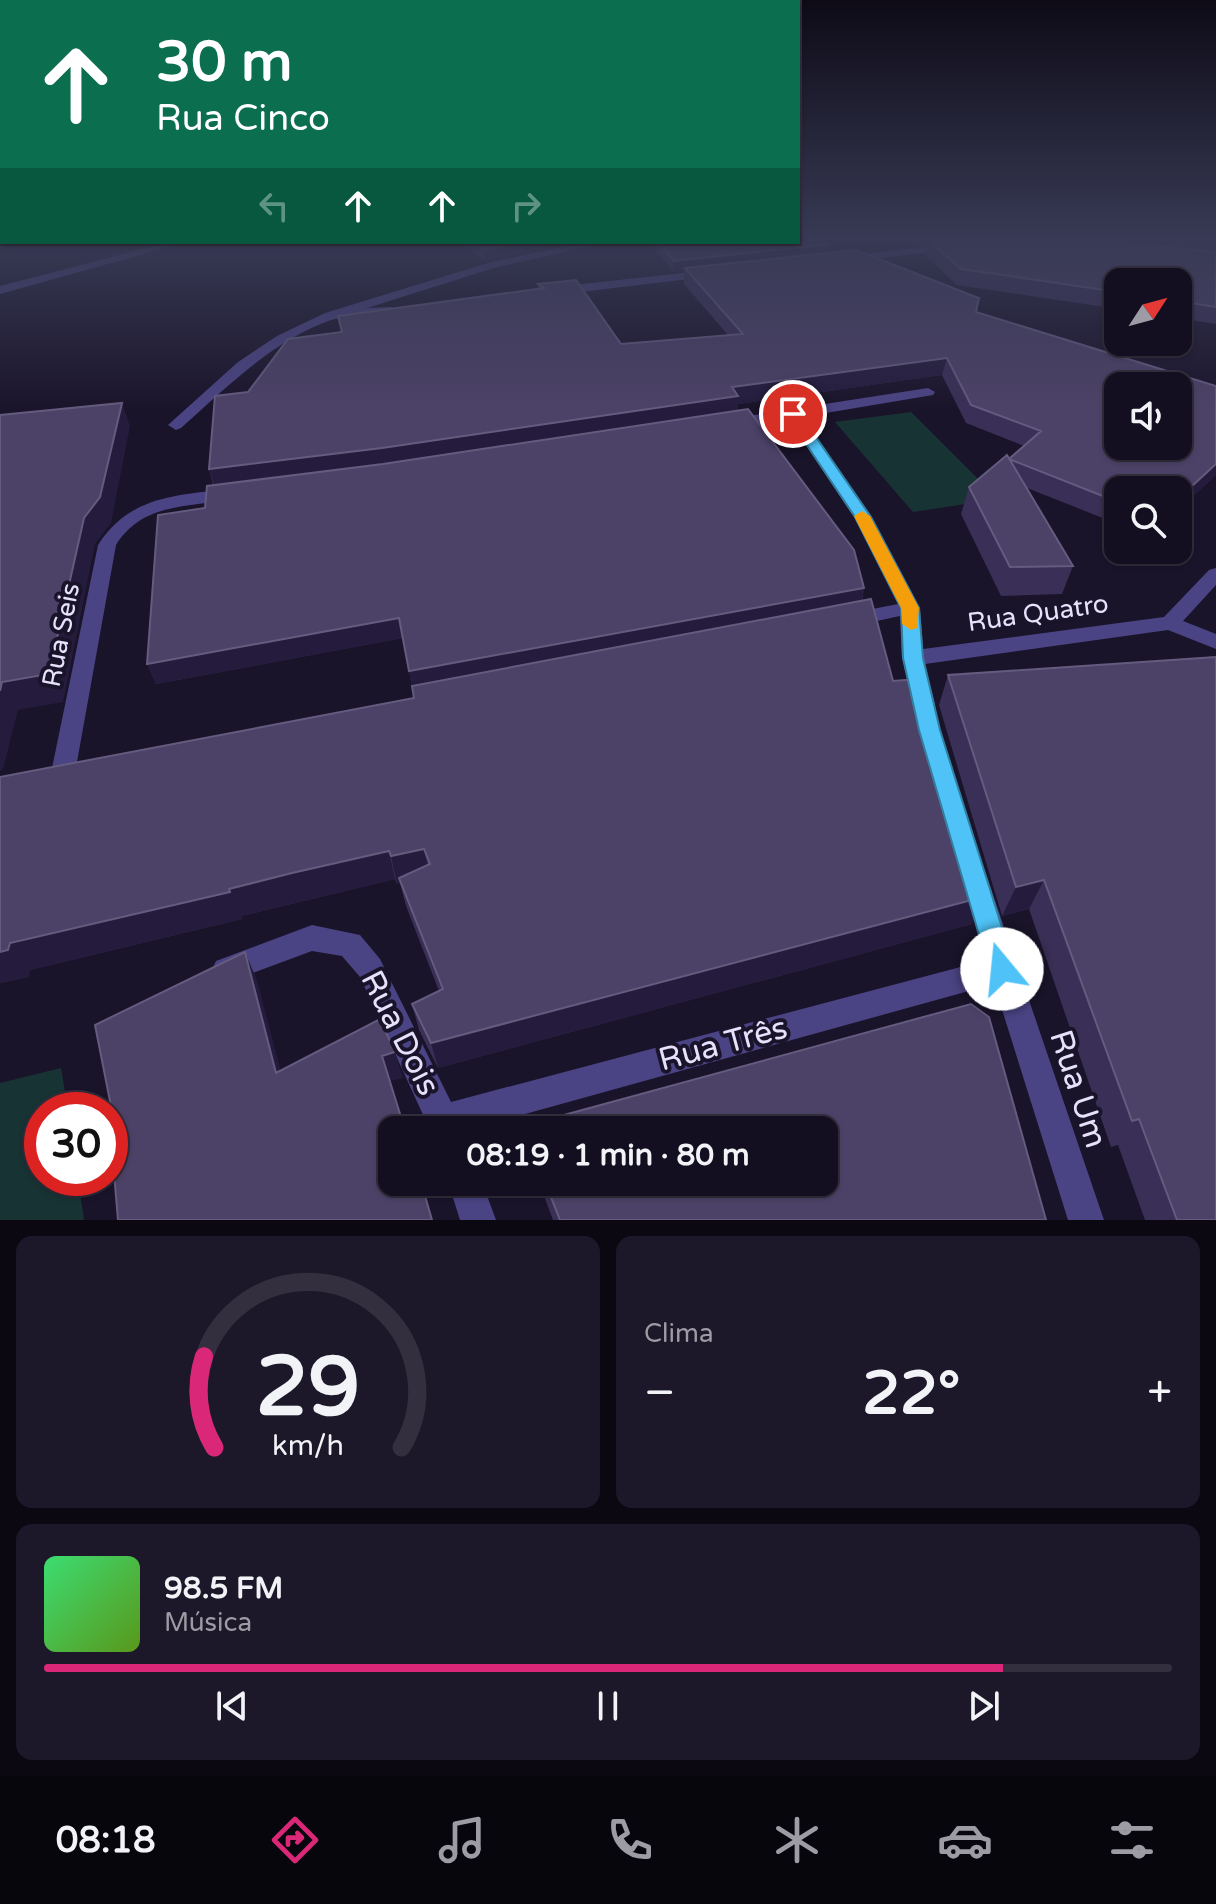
<!DOCTYPE html>
<html lang="pt">
<head>
<meta charset="utf-8">
<style>
  body { margin:0; font-family:"Varela Round",sans-serif; background:#1d1829; color:#f1f3f6; height:100vh; display:flex; flex-direction:column; font-size:30px; white-space:nowrap }
  * { box-sizing:border-box; margin:0 }
  p { font-size:26px; color:#9d9ca5 }
  .icon { flex:none; width:44px; height:44px; fill:none; stroke:currentColor; stroke-width:2; stroke-linecap:round; stroke-linejoin:round }
  .map { position:relative; height:1220px; overflow:hidden }
  .details { display:flex; flex-direction:column; gap:16px; padding:16px; background:#0b0812; flex:1 }
  .details>* { flex:none }
  .hud { position:absolute; left:0px; top:0px; width:800px; height:244px; box-shadow:0 2px 6px #0004,0 0 0 2px #332f3e; background:#0b6e4f; color:#fff; overflow:hidden }
  .needle { width:52px; rotate:54deg }
  .controls { position:absolute; left:1104px; top:268px; display:grid; gap:16px }
  .controls a { display:grid; place-items:center; width:88px; height:88px; border-radius:16px; background:#140f20; box-shadow:0 2px 6px #0004,0 0 0 2px #332f3e; font-size:40px }
  .speed { position:absolute; left:24px; top:1092px; display:flex; gap:16px; font-size:40px; font-weight:700; text-align:center }
  .speed>* { display:grid; place-content:center; width:104px; height:104px; border-radius:50%; background:#140f20; box-shadow:0 2px 6px #0004,0 0 0 2px #332f3e; line-height:1 }
  .speed .limit { border:12px solid #d22; background:#fff; color:#111 }
  .pin { position:absolute; display:grid; place-items:center; width:68px; height:68px; color:#fff; margin:-34px; border:4px solid #fff; border-radius:50%; box-shadow:0 2px 8px #0007 }
  .me { position:absolute; width:88px; margin:-44px; rotate:343deg; stroke-linejoin:round; filter:drop-shadow(0 0 6px #0008) }
  .turn { display:flex; align-items:center; gap:28px; height:168px; padding:0 24px; font-size:36px }
  .turn .icon { width:104px; height:104px; stroke-width:2.5 }
  .turn b { display:block; font-size:56px; line-height:68px }
  .lanes { display:flex; align-items:center; height:76px; padding:0 24px; background:#0003; justify-content:center; gap:40px; direction:ltr }
  .lanes .off { opacity:.35 }
  .big { font-size:60px; font-weight:700; line-height:1.1 }
  .details .tile { flex:1; display:flex; flex-direction:column; justify-content:center; gap:12px; min-width:0; padding:0 28px; border-radius:16px; background:#1d1829 }
  .details .dial { align-items:center; gap:0 }
  .dial svg { height:208px; overflow:visible; fill:none; stroke:#332f3e; stroke-width:7; stroke-linecap:round; text-anchor:middle }
  .dial text { fill:#f1f3f6; stroke:none }
  .song { display:flex; align-items:center; gap:24px }
  .cover { width:96px; height:96px; border-radius:12px; background:linear-gradient(135deg,hsl(140 70% 55%),hsl(90 70% 35%)) }
  .played { height:8px; border-radius:4px; background:linear-gradient(90deg,#db2777 85%,#332f3e 85%) }
  .keys { display:flex; justify-content:space-around; direction:ltr }
  .heat { display:flex; justify-content:space-between; align-items:center; font-size:44px; direction:ltr }
  .details .tiles { flex:1; display:grid; gap:16px; grid-template-columns:1fr 1fr }
  .tile:last-child { grid-column:span 2 }
  .trip { position:absolute; left:378px; top:1116px; width:460px; height:80px; border-radius:16px; background:#140f20; box-shadow:0 2px 6px #0004,0 0 0 2px #332f3e; font-weight:700; line-height:80px; text-align:center }
  .tab-bar { display:flex; height:128px; justify-content:space-around; align-items:center; background:#08060d; color:#9d9ca5 }
  .tab-bar .icon { width:56px; height:56px }
  .tab-bar .on { color:#db2777 }
  .tab-bar b { font-size:36px; color:#f1f3f6 }
  .map>svg:first-child { display:block }
  .green { fill:#183334 }
  .lines { fill:none; stroke-linecap:round; stroke-linejoin:round }
  .minor { fill:#4b4484; fill-rule:evenodd }
  .wall { fill:#3a2f56 }
  .shaded-wall { fill:#251c3d }
  .building { fill:#4c4267; stroke:#645b7f; stroke-width:2; fill-rule:evenodd }
  .route { fill:#4fc3f7; stroke:#337fa1; stroke-width:2 }
  .slow { fill:#f59e0b }
  .labels { text-anchor:middle; dominant-baseline:central; stroke-width:8; stroke-linejoin:round; paint-order:stroke }
  .street-label { font-size:26px; fill:#e6e1fc; stroke:#1a142a }
  .near-street-label { font-size:32px; fill:#e6e1fc; stroke:#1a142a }
</style>
</head>
<body>
<div class="map">
<svg width="1216" height="1220" viewBox="0 0 1216 1220">
  <rect width="100%" height="100%" fill="#1a142a"/>
  <path class="green" d="M 911,412 L 998,499 L 913,512 L 835,422 Z
    M 61,1068 L 68,1110 L 42,1110 L 42,1178 L 78,1178 L 84,1220 L 0,1220 L 0,1083 Z"/>
  <g class="lines">
    <path class="minor" d="M 169,242 L 187,242 L 0,294 L 0,286 Z
      M 588,242 L 610,242 L 497,267 L 367,308 L 392,307 L 392,313 C 373,317 350,314 331,320 C 272,341 227,387 181,428 L 176,430 L 168,425 L 238,362 L 277,336 L 325,313 L 491,262 Z
      M 953,244 L 959,247 L 957,249 L 845,262 L 839,259 L 845,256 Z
      M 710,270 L 716,274 L 714,276 L 555,295 L 549,291 L 555,287 Z
      M 928,388 L 935,392 L 933,395 L 802,417 L 872,517 L 920,608 L 923,649 L 1164,617 L 1209,570 L 1216,568 L 1216,585 L 1183,621 L 1216,634 L 1216,649 L 1168,630 L 925,664 L 935,704 L 932,710 L 916,710 L 902,658 L 900,616 L 849,627 L 839,620 L 842,615 L 898,604 L 854,517 L 789,419 L 729,429 L 721,424 L 729,419 Z
      M 230,489 L 236,490 L 239,494 L 236,498 C 192,508 143,501 116,545 L 75,773 L 71,780 L 63,782 L 55,780 L 51,773 L 98,545 C 129,496 177,495 230,489 Z
      M 974,866 L 983,869 L 987,877 L 1104,1220 L 1068,1220 L 994,984 L 467,1130 L 430,1130 L 360,977 L 342,956 L 312,951 L 226,983 L 216,979 L 212,970 L 216,961 L 312,925 L 360,935 L 380,959 L 451,1102 L 987,960 L 961,877 L 965,869 Z
      M 448,1182 L 482,1182 L 496,1220 L 460,1220 Z"/>
  </g>
  <path class="wall" d="M 909,240 L 1216,240 L 1216,324 L 1178,318 L 1178,282 L 1118,282 L 1118,309 L 957,285 L 926,256 L 929,244 L 915,245 Z
    M 460,242 L 547,242 L 547,247 L 485,261 Z
    M 648,242 L 798,242 L 829,252 L 976,312 L 1216,386 L 1216,475 L 1178,510 L 1178,490 L 1118,490 L 1118,524 L 1027,488 L 1073,566 L 1062,594 L 1001,596 L 961,514 L 969,487 L 1009,458 L 1024,446 L 966,423 L 942,375 L 738,404 L 737,411 L 864,588 L 862,601 L 893,681 L 972,924 L 438,1068 L 419,1030 L 412,1004 L 439,991 L 406,906 L 400,883 L 397,884 L 395,879 L 241,916 L 242,919 L 30,970 L 28,977 L 0,983 L 0,777 L 414,698 L 403,638 L 156,684 L 147,664 L 213,485 L 209,469 L 248,392 L 538,289 L 538,284 L 621,344 L 728,335 L 684,284 L 684,270 L 674,272 Z
    M 948,675 L 1216,1220 L 1145,1220 L 1118,1145 L 1111,1147 L 1029,909 L 1002,916 L 939,705 Z
    M 539,1182 L 824,1182 L 1046,1220 L 553,1220 Z"/>
  <path class="shaded-wall" d="M 916,240 L 955,240 L 929,241 L 929,244 L 915,245 Z
    M 521,242 L 547,242 L 547,247 L 485,261 L 484,250 Z
    M 830,244 L 829,255 L 685,268 L 684,270 L 674,272 L 674,261 Z
    M 947,358 L 942,375 L 738,404 L 737,414 L 215,488 L 209,469 L 732,387 Z
    M 122,403 L 130,426 L 111,523 L 95,544 L 63,702 L 18,710 L 3,769 L 0,771 L 0,691 L 2,682 Z
    M 1216,464 L 1216,475 L 1178,510 L 1178,499 Z
    M 864,588 L 860,608 L 413,692 L 409,671 Z
    M 399,618 L 403,638 L 156,684 L 147,664 Z
    M 424,849 L 430,876 L 399,878 L 400,883 L 397,884 L 391,856 Z
    M 389,851 L 395,879 L 241,916 L 242,919 L 30,970 L 28,977 L 0,983 L 0,952 L 10,943 L 292,873 Z
    M 1044,880 L 1029,909 L 1002,916 L 1016,887 Z
    M 983,897 L 972,924 L 438,1068 L 431,1043 Z
    M 245,952 L 257,980 L 288,1099 L 276,1073 Z
    M 395,1052 L 403,1078 L 390,1081 L 382,1056 Z"/>
  <path class="building" d="M 798,240 L 822,240 L 830,244 L 674,261 L 658,242 L 798,242 Z
    M 954,240 L 1093,240 L 1216,252 L 1216,307 L 1178,301 L 1178,282 L 1118,282 L 1118,292 L 961,269 L 929,241 Z
    M 474,242 L 521,242 L 484,250 Z
    M 856,250 L 979,298 L 976,312 L 1216,386 L 1216,464 L 1178,499 L 1178,490 L 1118,490 L 1118,502 L 1009,459 L 1041,431 L 971,405 L 947,358 L 732,387 L 738,396 L 382,448 L 209,469 L 215,396 L 248,392 L 288,339 L 342,332 L 338,316 L 544,288 L 538,284 L 576,280 L 621,344 L 743,334 L 685,268 ZM 1118,386 L 1178,386 L 1178,446 L 1118,446 Z
    M 122,403 L 100,497 L 84,518 L 49,674 L 2,682 L 0,691 L 0,415 Z
    M 748,409 L 854,550 L 864,588 L 409,671 L 399,618 L 147,664 L 158,515 L 205,508 L 207,486 L 383,464 Z
    M 1007,455 L 1073,566 L 1010,567 L 969,487 Z
    M 871,599 L 893,681 L 918,679 L 983,897 L 431,1043 L 412,1004 L 443,989 L 399,878 L 430,864 L 424,849 L 391,856 L 389,851 L 292,873 L 229,889 L 230,892 L 10,943 L 8,950 L 0,952 L 0,777 L 414,698 L 412,686 Z
    M 1216,657 L 1216,1220 L 1177,1220 L 1139,1119 L 1132,1121 L 1044,880 L 1016,887 L 948,675 Z
    M 245,952 L 276,1073 L 380,1019 L 395,1052 L 382,1056 L 405,1130 L 392,1130 L 392,1182 L 421,1182 L 432,1220 L 118,1220 L 113,1161 L 121,1157 L 95,1025 Z
    M 971,1004 L 989,1017 L 1046,1220 L 560,1220 L 545,1182 L 824,1182 L 824,1130 L 532,1130 L 564,1115 Z"/>
  <linearGradient id="sky" x2="0" y2="1"><stop stop-color="#0e0b17"/><stop offset="0.58" stop-color="#383a55"/><stop offset="1" stop-color="#383a55" stop-opacity="0"/></linearGradient>
  <rect width="1216" height="411" fill="url(#sky)"/>
  <path class="route" d="M 793,410 L 798,411 L 871,517 L 919,608 L 923,658 L 940,730 L 1015,969 L 1011,978 L 1002,981 L 993,978 L 989,969 L 919,730 L 903,658 L 901,608 L 855,517 L 786,414 Z"/>
  <path class="slow" d="M 862,511 L 870,516 L 919,608 L 917,628 L 911,630 L 902,624 L 901,608 L 854,516 Z"/>
  <g class="labels">
    <g class="street-label">
      <text transform="translate(1038 613) rotate(-8)">Rua Quatro</text>
      <text transform="translate(61 635) rotate(-79)">Rua Seis</text>
    </g>
    <g class="near-street-label">
      <text transform="translate(400 1033) rotate(63)">Rua Dois</text>
      <text transform="translate(723 1044) rotate(-15)">Rua Três</text>
      <text transform="translate(1078 1089) rotate(72)">Rua Um</text>
    </g>
  </g>
</svg>
<div class="controls">
<a><svg class="needle" viewBox="-14 -14 28 28"><path d="M0-13l5 13h-10z" fill="#e53935"/><path d="M0 13l5-13h-10z" fill="#9d9ca5"/></svg></a>
<a><svg class="icon" aria-label="sound" viewBox="0 0 24 24"><path d="M4 9h4l5-4v14l-5-4H4zM17 9q2 3 0 6"/></svg></a>
<a><svg class="icon" aria-label="search" viewBox="0 0 24 24"><circle cx="10" cy="10" r="6"/><path d="M15 15l6 6"/></svg></a>
</div>
<div class="speed"><div class="limit">30</div></div>
<div class="pin" style="left:793px;top:414px;background:#d93025"><svg class="icon" aria-label="arrive" viewBox="0 0 24 24"><path d="M6 21V4h12l-3 4 3 4H6"/></svg></div>
<svg class="me" style="left:1002px;top:969px" viewBox="-20 -20 40 40"><circle r="19" fill="#fff"/><path d="M0-13L10 11 0 6-10 11z" fill="#4fc3f7"/></svg>
<div class="trip">08:19 · 1 min · 80 m</div>
<div class="hud">
<div class="turn"><svg class="icon" aria-label="ahead" viewBox="0 0 24 24"><path d="M12 20V5M6 11l6-6 6 6"/></svg><div><b>30 m</b>Rua Cinco</div></div>
<div class="lanes"><svg class="icon off" aria-label="left" viewBox="0 0 24 24"><path d="M17 20v-9H6M10 6l-5 5 5 5"/></svg><svg class="icon" aria-label="ahead" viewBox="0 0 24 24"><path d="M12 20V5M6 11l6-6 6 6"/></svg><svg class="icon" aria-label="ahead" viewBox="0 0 24 24"><path d="M12 20V5M6 11l6-6 6 6"/></svg><svg class="icon off" aria-label="right" viewBox="0 0 24 24"><path d="M7 20v-9h11M14 6l5 5-5 5"/></svg></div>
</div>
</div>
<section class="details">
<div class="tiles">
<div class="tile dial"><svg viewBox="0 0 100 80">
<path d="M14 69A42 42 0 1 1 86 69"/>
<path d="M14 69A42 42 0 0 1 10 34" stroke="#db2777"/>
<text x="50" y="56" font-size="32" font-weight="700">29</text>
<text x="50" y="72" font-size="11">km/h</text>
</svg></div>
<div class="tile"><p>Clima</p>
<div class="heat"><a>−</a><b class="big">22°</b><a>+</a></div>
</div>
<div class="tile">
<div class="song"><i class="cover"></i><div><b>98.5 FM</b><p>Música</p></div></div>
<div class="played"></div>
<div class="keys"><svg class="icon" aria-label="previous" viewBox="0 0 24 24"><path d="M18 5L8 12l10 7zM5 5v14"/></svg><svg class="icon" aria-label="pause" viewBox="0 0 24 24"><path d="M8 5v14M16 5v14"/></svg><svg class="icon" aria-label="next" viewBox="0 0 24 24"><path d="M6 5l10 7-10 7zM19 5v14"/></svg></div>
</div>
</div>
</section>
<nav class="tab-bar">
<b>08:18</b>
<svg class="icon on" aria-label="directions" viewBox="0 0 24 24"><path d="M12 3l9 9-9 9-9-9zM9 14v-3h6M13 9l2 2-2 2"/></svg>
<svg class="icon" aria-label="music" viewBox="0 0 24 24"><path d="M9 18V5l10-2v13"/><circle cx="6" cy="18" r="3"/><circle cx="16" cy="16" r="3"/></svg>
<svg class="icon" aria-label="phone" viewBox="0 0 24 24"><path d="M5 4h4l2 5-3 2q2 4 5 5l2-3 5 2v4C11 20 4 13 5 4z"/></svg>
<svg class="icon" aria-label="climate" viewBox="0 0 24 24"><path d="M12 3v18M4 7l16 10M4 17L20 7"/></svg>
<svg class="icon" aria-label="car" viewBox="0 0 24 24"><path d="M5 17H2v-5l4-1 3-4h7l3 4 3 1v5h-3M9 17h6M6 11h13"/><circle cx="7" cy="17" r="2"/><circle cx="17" cy="17" r="2"/></svg>
<svg class="icon" aria-label="filters" viewBox="0 0 24 24"><path d="M4 7h16M4 17h16"/><circle cx="9" cy="7" r="2"/><circle cx="15" cy="17" r="2"/></svg>
</nav>
</body>
</html>
